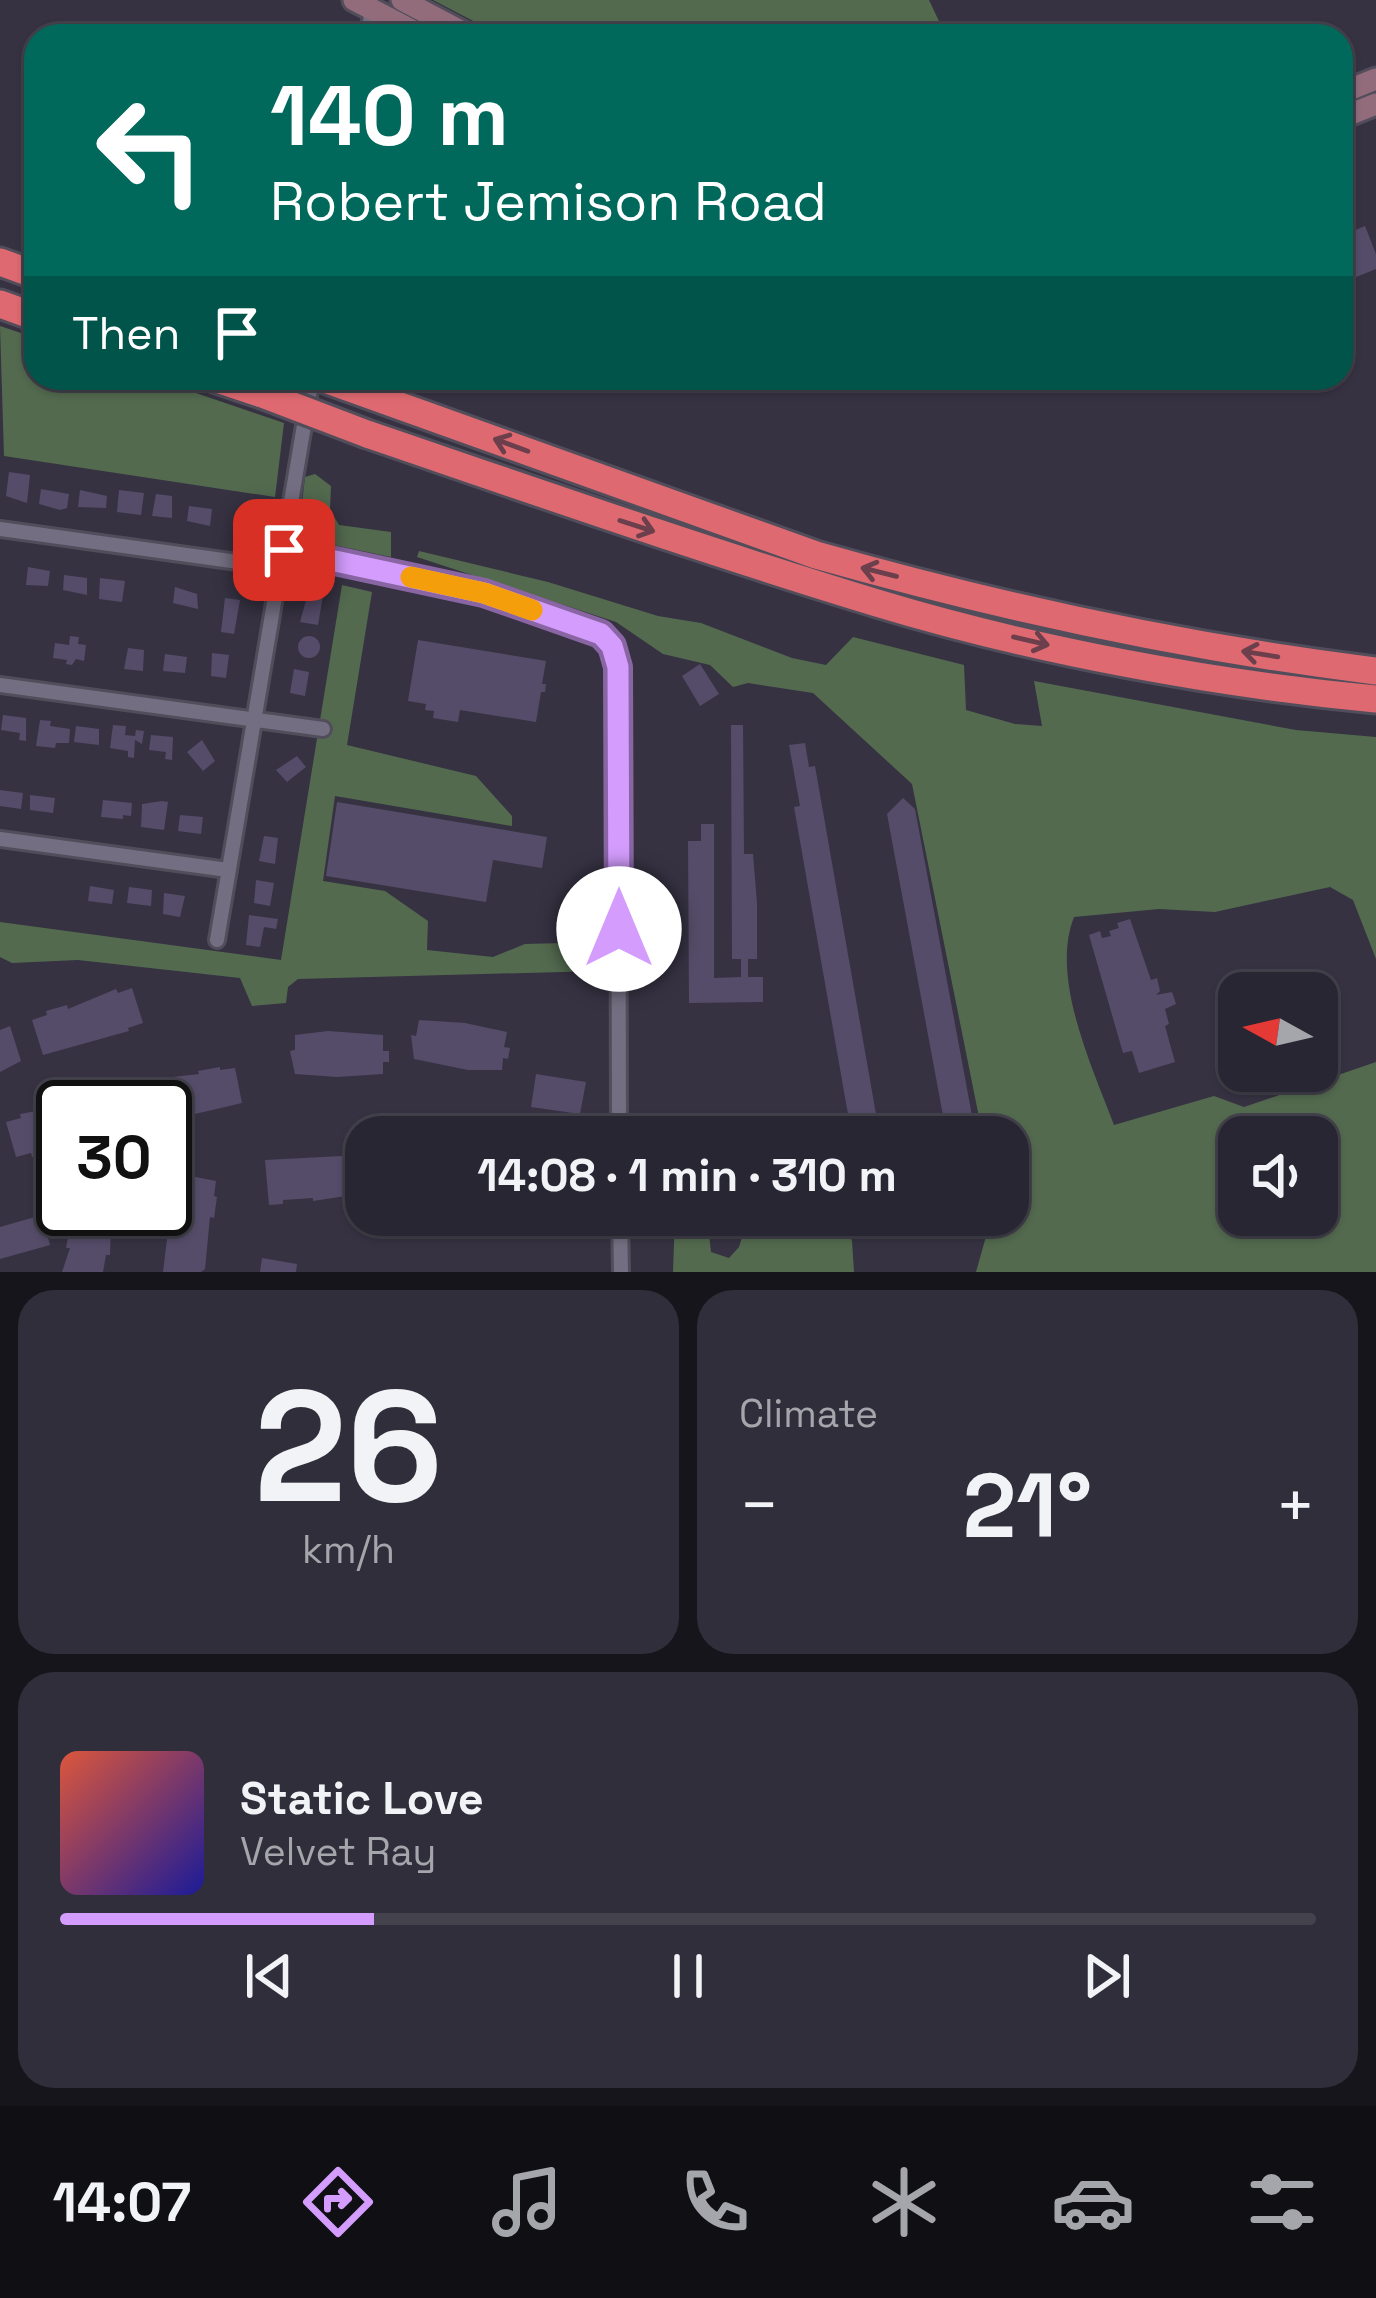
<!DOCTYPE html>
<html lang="en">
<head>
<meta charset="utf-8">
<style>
  body { margin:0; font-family:"Space Grotesk",sans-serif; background:#302e3a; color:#f1f3f6; height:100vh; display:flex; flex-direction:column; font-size:45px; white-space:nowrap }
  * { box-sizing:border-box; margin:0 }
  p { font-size:39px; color:#a5a5ac }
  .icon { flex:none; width:66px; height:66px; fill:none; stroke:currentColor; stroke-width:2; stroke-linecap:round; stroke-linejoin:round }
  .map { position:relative; height:1272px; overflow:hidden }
  .sheet { display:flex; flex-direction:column; gap:18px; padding:18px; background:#16151c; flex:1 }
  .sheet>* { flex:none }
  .top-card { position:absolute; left:24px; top:24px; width:1329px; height:366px; border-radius:36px; box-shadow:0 3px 9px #0004,0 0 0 3px #44434d; background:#00695c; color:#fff; overflow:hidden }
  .needle { width:78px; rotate:278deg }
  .fabs { position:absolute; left:1218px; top:972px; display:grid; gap:24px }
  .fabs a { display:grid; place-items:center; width:120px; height:120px; border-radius:24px; background:#282632; box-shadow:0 3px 9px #0004,0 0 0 3px #44434d; font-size:60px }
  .speed { position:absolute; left:36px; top:1080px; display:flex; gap:24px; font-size:60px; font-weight:700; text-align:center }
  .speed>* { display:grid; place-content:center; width:156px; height:156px; border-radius:50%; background:#282632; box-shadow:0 3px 9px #0004,0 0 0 3px #44434d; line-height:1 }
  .speed .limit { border:6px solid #111; border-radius:18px; background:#fff; color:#111 }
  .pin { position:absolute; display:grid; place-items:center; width:102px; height:102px; color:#fff; margin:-51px; border-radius:24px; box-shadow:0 6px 18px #0006 }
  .me { position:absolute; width:132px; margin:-66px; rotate:0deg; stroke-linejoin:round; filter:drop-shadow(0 0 9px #0008) }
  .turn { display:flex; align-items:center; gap:42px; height:252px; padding:0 48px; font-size:54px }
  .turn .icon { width:156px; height:156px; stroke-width:2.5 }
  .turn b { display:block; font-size:84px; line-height:102px }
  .then { display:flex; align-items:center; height:114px; padding:0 48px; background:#0003; gap:24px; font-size:45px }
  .big { font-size:90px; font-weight:700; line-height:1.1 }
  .sheet .widget { flex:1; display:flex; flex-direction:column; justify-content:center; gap:18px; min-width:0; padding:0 42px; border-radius:36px; background:#302e3a }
  .sheet .dial { align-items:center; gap:0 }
  .dial b { font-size:156px; line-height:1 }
  .song { display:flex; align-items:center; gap:36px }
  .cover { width:144px; height:144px; border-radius:18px; background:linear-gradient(135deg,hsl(10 70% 55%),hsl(240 70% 35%)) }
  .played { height:12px; border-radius:6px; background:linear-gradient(90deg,#d39cfd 25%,#44434d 25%) }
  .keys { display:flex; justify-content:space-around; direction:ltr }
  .heat { display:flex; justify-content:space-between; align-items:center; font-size:66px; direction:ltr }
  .sheet .tiles { flex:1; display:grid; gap:18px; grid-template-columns:1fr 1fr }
  .widget:last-child { grid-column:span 2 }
  .trip { position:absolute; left:345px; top:1116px; width:684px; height:120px; border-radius:36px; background:#282632; box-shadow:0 3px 9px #0004,0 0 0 3px #44434d; font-weight:700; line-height:120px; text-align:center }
  .tab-bar { display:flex; height:192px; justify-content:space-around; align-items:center; background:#100f14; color:#a5a5ac }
  .tab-bar .icon { width:84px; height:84px }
  .tab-bar .selected { color:#d39cfd }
  .tab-bar b { font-size:54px; color:#f1f3f6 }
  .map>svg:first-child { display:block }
  .forest { fill:#536a4f; fill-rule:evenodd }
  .building { fill:#554c69 }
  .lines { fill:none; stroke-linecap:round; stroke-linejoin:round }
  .minor-casing { stroke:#524d5b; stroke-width:20 }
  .secondary-casing { stroke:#524d5b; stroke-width:27 }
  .motorway-casing { stroke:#524d5b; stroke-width:33 }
  .minor { stroke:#736e81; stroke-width:14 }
  .secondary { stroke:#936c7c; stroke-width:21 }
  .motorway { stroke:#df6970; stroke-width:27 }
  .motorway-bridge-casing { stroke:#524d5b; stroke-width:33; stroke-linecap:butt }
  .motorway-bridge { stroke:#df6970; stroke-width:27 }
  .oneway { stroke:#6b3f4b }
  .route-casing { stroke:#8965a4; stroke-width:30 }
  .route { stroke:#d39cfd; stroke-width:21 }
  .slow { stroke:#f59e0b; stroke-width:21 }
</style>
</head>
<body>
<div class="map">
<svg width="1376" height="1272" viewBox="0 0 1376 1272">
  <rect width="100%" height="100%" fill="#363242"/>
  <path class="forest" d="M 433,0 L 929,0 L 946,36 L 502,36 Z
    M 0,326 L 36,338 L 36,378 L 152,378 L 284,423 L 275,497 L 4,456 Z
    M 315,474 L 331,486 L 330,510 L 339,525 L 391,532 L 391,557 L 324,543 L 300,521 L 305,477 Z
    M 419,551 L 548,582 L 658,616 L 701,623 L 792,658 L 826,665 L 853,637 L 964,665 L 966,710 L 1015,724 L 1042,726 L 1034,681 L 1296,730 L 1376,737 L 1376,959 L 1353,900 L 1330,887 L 1215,912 L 1159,909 L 1074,917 C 1050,978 1092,1066 1114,1125 L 1214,1096 L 1244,1107 L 1376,1062 L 1376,1272 L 976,1272 L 992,1215 L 1008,1215 L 1008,1137 L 983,1137 L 912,784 L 813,693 L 748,683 L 733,687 L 710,665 L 663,654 L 616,622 L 417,557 ZM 1317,1137 L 1317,1215 L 1239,1215 L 1239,1137 Z
    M 342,585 L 372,592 L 347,745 L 476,776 L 512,816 L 512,826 L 335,796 L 323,881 L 385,891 L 428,921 L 427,950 L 493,957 L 525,944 L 601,942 L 599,971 L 298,979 L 288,987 L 286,1003 L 252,1006 L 240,978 L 78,960 L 12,963 L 0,957 L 0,922 L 281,960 Z
    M 675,1215 L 707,1215 L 711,1252 L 729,1258 L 739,1247 L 749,1215 L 842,1215 L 852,1241 L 854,1272 L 673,1272 Z"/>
  <path class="building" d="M 1365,226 L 1376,254 L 1376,269 L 1341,283 L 1341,236 Z
    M 9,472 L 30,475 L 27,503 L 6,496 Z
    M 41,489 L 69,494 L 67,508 L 60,510 L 39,504 Z
    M 80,490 L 107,496 L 106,508 L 78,507 Z
    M 119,490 L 144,493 L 141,515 L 117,512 Z
    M 156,494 L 172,496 L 172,518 L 152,516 Z
    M 189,506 L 212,509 L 210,526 L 187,521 Z
    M 239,508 L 257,511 L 254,532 L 238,530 Z
    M 28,567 L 50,571 L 48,586 L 26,585 Z
    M 64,575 L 87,578 L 87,595 L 63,590 Z
    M 100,578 L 125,581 L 122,602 L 99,599 Z
    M 175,587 L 197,594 L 198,609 L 173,603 Z
    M 308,593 L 323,596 L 318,625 L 300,622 Z
    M 225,598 L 240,600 L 234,634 L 221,632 Z
    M298 647a11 11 0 1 1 22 0a11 11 0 1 1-22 0Z
    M 70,636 L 79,637 L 78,644 L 86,645 L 84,661 L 76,659 L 72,665 L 66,664 L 67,660 L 53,658 L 55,643 L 69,645 Z
    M 418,640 L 546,661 L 542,684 L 546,684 L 545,692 L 541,692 L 536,722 L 460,710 L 458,722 L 433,718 L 434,711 L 425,710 L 426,704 L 408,701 Z
    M 128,648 L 144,650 L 143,671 L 124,669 Z
    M 212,653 L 229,655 L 226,678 L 211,676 Z
    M 165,654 L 187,657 L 185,673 L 163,671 Z
    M 700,664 L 719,694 L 700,706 L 682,676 Z
    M 294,669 L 309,672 L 305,696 L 290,693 Z
    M 3,715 L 26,718 L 26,741 L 19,740 L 20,733 L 1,730 Z
    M 40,720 L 51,721 L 50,726 L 70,729 L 69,743 L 56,743 L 55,748 L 36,746 Z
    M 113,725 L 126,726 L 125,735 L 135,736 L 136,730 L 144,731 L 142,744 L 135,740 L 134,758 L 128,757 L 128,751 L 110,748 Z
    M 731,725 L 743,725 L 744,854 L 753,854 L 757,903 L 757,959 L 748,959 L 748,977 L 763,977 L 763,1002 L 689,1003 L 688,841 L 701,841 L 701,824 L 714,824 L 714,978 L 741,977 L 741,959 L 732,959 Z
    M 76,726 L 99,729 L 99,745 L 74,742 Z
    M 151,735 L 173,737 L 172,760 L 165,759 L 166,752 L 149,750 Z
    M 202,740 L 215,761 L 203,771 L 187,752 Z
    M 805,743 L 809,767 L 815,766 L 880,1137 L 852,1137 L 794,807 L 800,806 L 789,745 Z
    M 297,756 L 306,767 L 287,782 L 276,770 Z
    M 0,790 L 23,793 L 21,809 L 0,806 Z
    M 30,795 L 55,798 L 53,813 L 30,810 Z
    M 903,798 L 915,809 L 976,1137 L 947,1137 L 887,814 Z
    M 103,800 L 132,803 L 131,816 L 123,815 L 123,819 L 101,817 Z
    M 162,801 L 168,802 L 164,830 L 141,827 L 142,804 Z
    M 337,802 L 547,837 L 542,868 L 493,860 L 486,902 L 326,876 Z
    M 180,815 L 203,817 L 201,834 L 178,831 Z
    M 264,836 L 278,838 L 275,864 L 259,861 Z
    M 256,880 L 274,883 L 270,906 L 254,903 Z
    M 90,886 L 114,890 L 112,904 L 88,901 Z
    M 129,887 L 152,890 L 151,906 L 127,903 Z
    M 164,893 L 185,896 L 180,917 L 163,914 Z
    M 249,915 L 278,919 L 276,929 L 264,927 L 260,947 L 246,945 Z
    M 1130,919 L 1151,980 L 1157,978 L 1160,991 L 1156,995 L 1172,992 L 1176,1004 L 1165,1009 L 1169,1024 L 1165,1026 L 1175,1062 L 1139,1073 L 1132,1051 L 1123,1053 L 1089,935 L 1100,931 L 1102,938 L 1111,936 L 1109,931 L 1119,928 L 1117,923 Z
    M 132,988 L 143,1023 L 128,1028 L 129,1031 L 43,1055 L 32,1020 L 47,1015 L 46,1011 L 67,1005 L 68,1009 L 116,989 L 118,993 Z
    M 419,1020 L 465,1023 L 507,1032 L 504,1047 L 510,1048 L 508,1059 L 503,1058 L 502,1070 L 468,1070 L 414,1059 L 411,1035 L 416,1036 Z
    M 10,1026 L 21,1061 L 0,1072 L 0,1030 Z
    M 328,1031 L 383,1035 L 383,1051 L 389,1051 L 389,1062 L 383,1062 L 383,1074 L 337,1077 L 295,1074 L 290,1051 L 295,1050 L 295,1035 Z
    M 220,1067 L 220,1070 L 235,1068 L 242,1103 L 165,1121 L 165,1107 L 136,1107 L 133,1087 L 148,1084 L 147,1080 L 199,1074 L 198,1071 Z
    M 536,1074 L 586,1082 L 580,1114 L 531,1107 Z
    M 107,1094 L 111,1107 L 72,1107 L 70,1101 Z
    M 63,1106 L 63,1144 L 32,1157 L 31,1153 L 16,1157 L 6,1122 L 21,1118 L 20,1114 Z
    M 361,1152 L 366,1152 L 366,1193 L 313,1201 L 313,1198 L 283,1200 L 283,1204 L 269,1205 L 265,1160 L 361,1155 Z
    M 180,1174 L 216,1181 L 214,1196 L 217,1197 L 214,1218 L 210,1217 L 205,1269 L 201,1272 L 163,1272 L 173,1189 L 177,1190 Z
    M 42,1215 L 50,1245 L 0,1259 L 0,1227 Z
    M 489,1215 L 580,1215 L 577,1231 L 562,1228 L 561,1232 L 511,1219 L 510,1223 L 488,1220 Z
    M 75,1219 L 111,1225 L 110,1255 L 106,1255 L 103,1272 L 62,1272 L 70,1248 L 66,1248 L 70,1227 L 74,1227 Z
    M 262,1258 L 297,1264 L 296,1272 L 260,1272 Z"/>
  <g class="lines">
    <defs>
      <path id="minor" d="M 367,36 L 373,6
        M 0,529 L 281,568
        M 284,549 L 485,593 L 601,634 L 612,646 L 618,667 L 619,1137
        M 0,685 L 323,729
        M 0,839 L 228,870
        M 217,940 L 312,378
        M 620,1215 L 621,1272"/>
      <path id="secondary" d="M 354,0 L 423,36
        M 402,0 L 470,36
        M 1341,93 L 1376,79
        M 1341,118 L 1376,104"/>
      <path id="motorway" d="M 0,262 L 36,275
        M 0,304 L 36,317
        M 214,378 L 262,394
        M 322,378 L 816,555 C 999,607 1188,648 1376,671
        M 367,434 C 537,492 706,551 877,603 C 1032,650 1215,684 1376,699"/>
    </defs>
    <use href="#minor" class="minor-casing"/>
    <use href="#secondary" class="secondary-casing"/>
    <use href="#motorway" class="motorway-casing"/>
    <use href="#minor" class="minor"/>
    <use href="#secondary" class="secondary"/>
    <use href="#motorway" class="motorway"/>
    <defs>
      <path id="motorway-bridge" d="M 262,394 L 367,434"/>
    </defs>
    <use href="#motorway-bridge" class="motorway-bridge-casing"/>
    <use href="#motorway-bridge" class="motorway-bridge"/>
  </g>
  <defs><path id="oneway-shaft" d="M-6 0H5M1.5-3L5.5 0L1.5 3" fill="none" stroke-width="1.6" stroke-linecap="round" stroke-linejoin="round" transform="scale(3)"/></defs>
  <g class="oneway">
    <use href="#oneway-shaft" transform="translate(511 445) rotate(-160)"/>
    <use href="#oneway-shaft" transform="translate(637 526) rotate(18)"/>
    <use href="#oneway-shaft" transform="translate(879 572) rotate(-166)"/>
    <use href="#oneway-shaft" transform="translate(1031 641) rotate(13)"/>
    <use href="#oneway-shaft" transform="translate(1260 654) rotate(-171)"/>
  </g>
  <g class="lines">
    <defs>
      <path id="route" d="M 284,550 L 484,593 L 601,634 L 612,646 L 618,667 L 619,929"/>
    </defs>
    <use href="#route" class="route-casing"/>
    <use href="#route" class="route"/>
    <path class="slow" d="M 411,577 L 484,593 L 532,610"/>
  </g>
</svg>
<div class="fabs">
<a><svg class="needle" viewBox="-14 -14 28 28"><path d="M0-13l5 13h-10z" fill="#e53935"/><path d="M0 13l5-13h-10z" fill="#a5a5ac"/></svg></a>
<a><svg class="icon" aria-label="sound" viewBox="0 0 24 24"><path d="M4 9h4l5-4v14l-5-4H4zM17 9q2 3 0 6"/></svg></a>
</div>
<div class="speed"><div class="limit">30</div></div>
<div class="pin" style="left:284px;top:550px;background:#d93025"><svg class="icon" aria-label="arrive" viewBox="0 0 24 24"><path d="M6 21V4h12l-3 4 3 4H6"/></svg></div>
<svg class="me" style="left:619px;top:929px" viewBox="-20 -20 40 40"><circle r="19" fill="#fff"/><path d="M0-13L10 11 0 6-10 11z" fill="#d39cfd"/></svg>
<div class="trip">14:08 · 1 min · 310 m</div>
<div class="top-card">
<div class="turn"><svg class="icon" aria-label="left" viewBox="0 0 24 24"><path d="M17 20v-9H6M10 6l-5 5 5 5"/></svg><div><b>140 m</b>Robert Jemison Road</div></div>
<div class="then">Then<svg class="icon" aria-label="arrive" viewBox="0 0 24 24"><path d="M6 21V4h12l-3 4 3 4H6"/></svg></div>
</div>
</div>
<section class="sheet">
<div class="tiles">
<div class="widget dial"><b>26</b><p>km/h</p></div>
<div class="widget"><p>Climate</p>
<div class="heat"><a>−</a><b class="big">21°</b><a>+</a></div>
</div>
<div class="widget">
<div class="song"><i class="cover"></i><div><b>Static Love</b><p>Velvet Ray</p></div></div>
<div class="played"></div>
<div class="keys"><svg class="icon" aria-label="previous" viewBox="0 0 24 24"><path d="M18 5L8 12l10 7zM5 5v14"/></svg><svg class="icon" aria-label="pause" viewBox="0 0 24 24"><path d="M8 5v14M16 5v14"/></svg><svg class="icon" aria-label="next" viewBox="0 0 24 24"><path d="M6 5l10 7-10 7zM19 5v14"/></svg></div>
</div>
</div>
</section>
<nav class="tab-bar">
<b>14:07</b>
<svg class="icon selected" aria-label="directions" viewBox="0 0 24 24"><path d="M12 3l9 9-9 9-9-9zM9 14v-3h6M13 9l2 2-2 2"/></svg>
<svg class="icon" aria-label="music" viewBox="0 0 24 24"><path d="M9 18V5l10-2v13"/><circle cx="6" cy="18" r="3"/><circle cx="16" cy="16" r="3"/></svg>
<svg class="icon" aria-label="phone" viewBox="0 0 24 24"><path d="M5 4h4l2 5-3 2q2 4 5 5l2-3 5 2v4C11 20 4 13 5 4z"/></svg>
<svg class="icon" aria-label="climate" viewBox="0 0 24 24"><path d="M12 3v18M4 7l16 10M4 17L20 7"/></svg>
<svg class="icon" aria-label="car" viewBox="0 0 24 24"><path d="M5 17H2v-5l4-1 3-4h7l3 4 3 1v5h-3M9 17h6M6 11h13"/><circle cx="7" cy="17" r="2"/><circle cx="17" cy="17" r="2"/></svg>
<svg class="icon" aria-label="filters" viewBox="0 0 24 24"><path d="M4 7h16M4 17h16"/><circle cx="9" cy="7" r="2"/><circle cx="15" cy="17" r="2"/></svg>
</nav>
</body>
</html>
